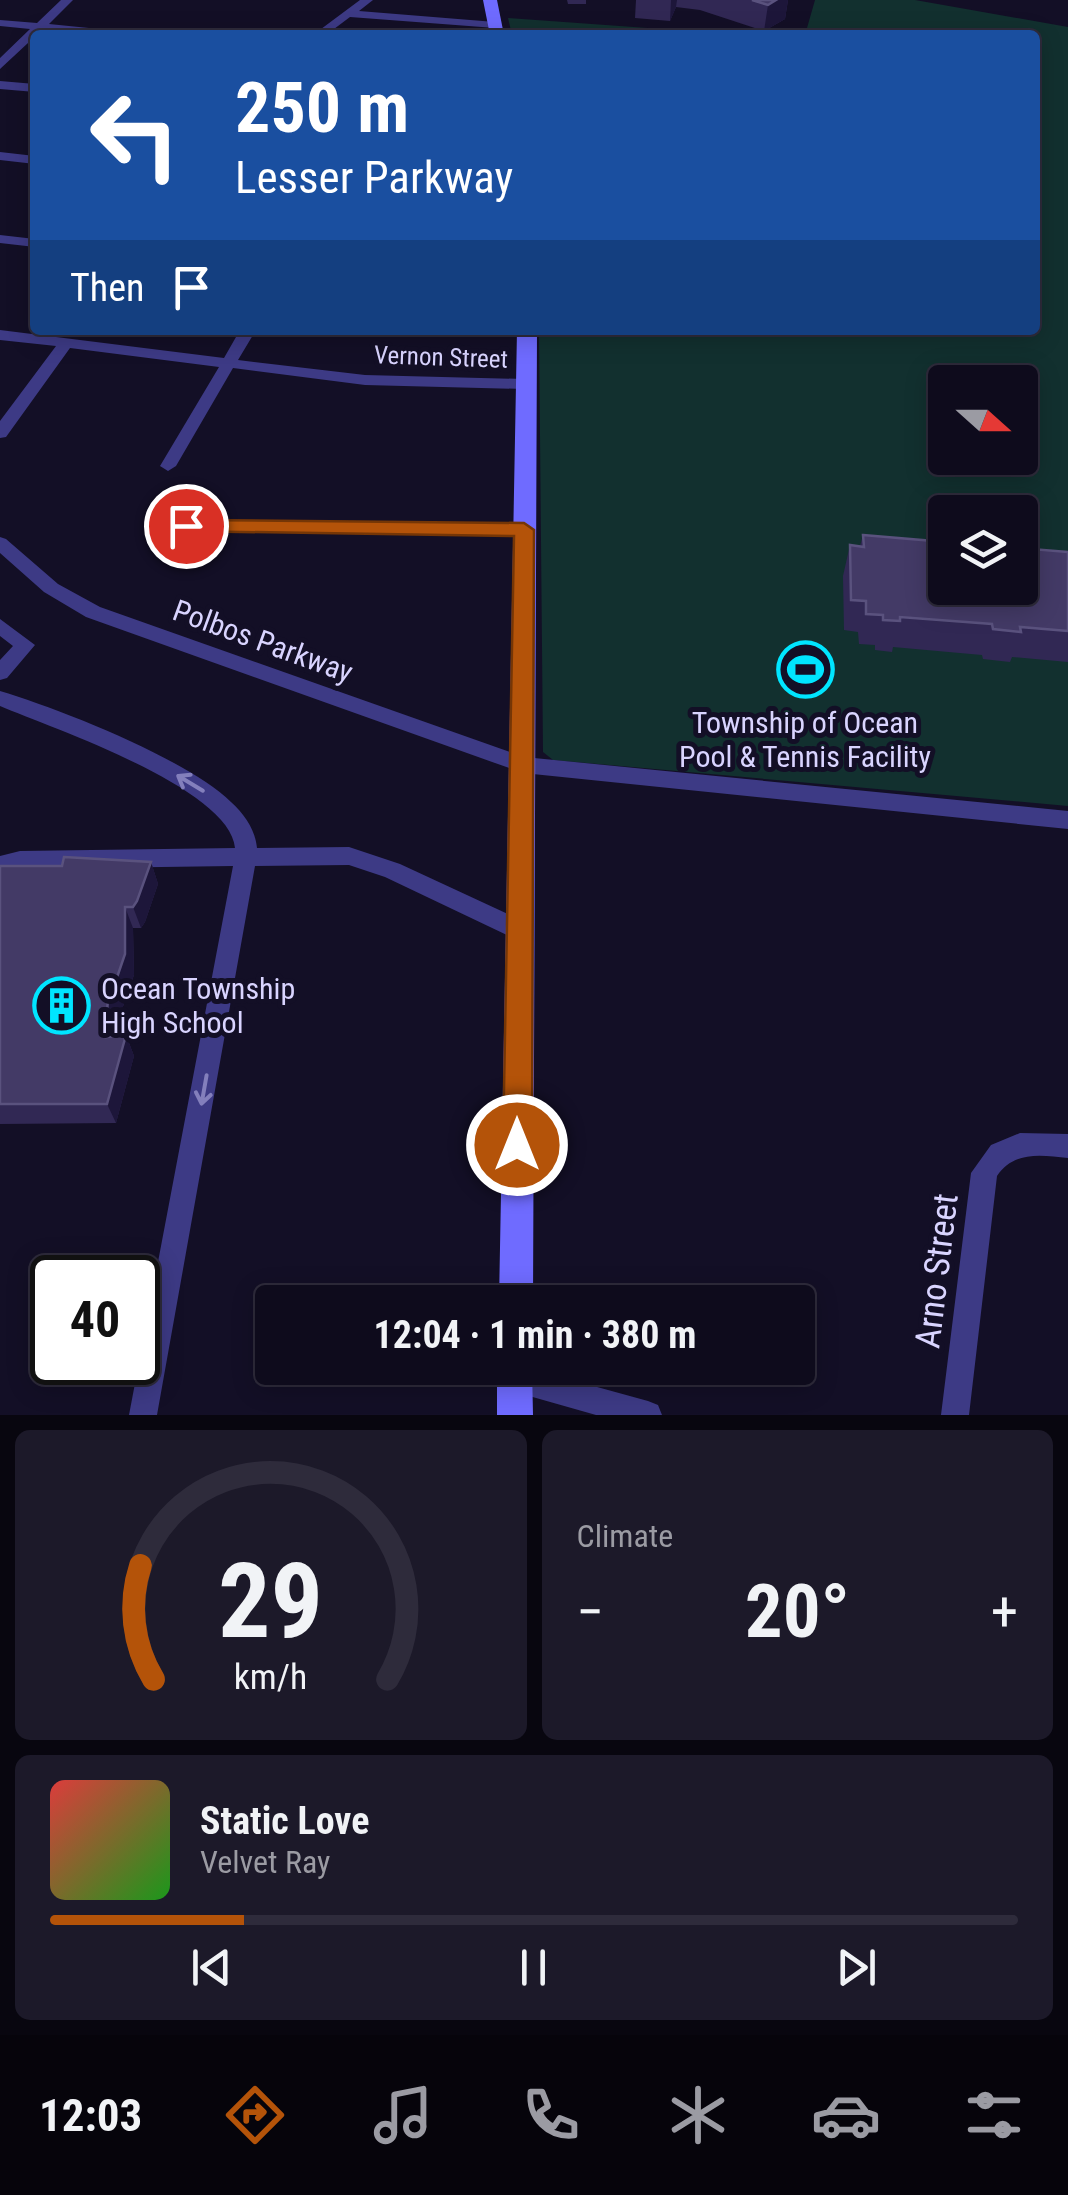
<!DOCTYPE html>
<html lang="en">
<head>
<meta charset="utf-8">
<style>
  body { margin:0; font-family:"Roboto Condensed",sans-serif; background:#1c1929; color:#f1f3f6; height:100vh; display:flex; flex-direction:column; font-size:38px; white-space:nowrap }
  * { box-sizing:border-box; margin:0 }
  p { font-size:32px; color:#9b9ba3 }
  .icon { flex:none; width:55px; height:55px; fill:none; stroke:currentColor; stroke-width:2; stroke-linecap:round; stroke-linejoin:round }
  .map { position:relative; height:1415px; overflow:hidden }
  .details { display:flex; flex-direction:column; gap:15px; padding:15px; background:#08060f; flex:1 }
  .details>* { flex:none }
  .hud { position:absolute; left:30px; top:30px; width:1010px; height:305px; border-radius:10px; box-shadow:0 5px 25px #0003,0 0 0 2px #2e2b3b; background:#1a4fa0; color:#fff; overflow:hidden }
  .needle { width:65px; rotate:111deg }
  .controls { position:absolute; left:928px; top:365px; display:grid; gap:20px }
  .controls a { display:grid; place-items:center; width:110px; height:110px; border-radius:10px; background:#0e0b1c; box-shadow:0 5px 25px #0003,0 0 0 2px #2e2b3b; font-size:50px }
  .speed { position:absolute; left:30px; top:1255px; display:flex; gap:20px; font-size:50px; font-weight:700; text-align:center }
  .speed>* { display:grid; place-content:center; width:130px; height:130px; border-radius:50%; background:#0e0b1c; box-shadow:0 5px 25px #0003,0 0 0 2px #2e2b3b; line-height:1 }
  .speed .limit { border:5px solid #111; border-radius:15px; background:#fff; color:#111 }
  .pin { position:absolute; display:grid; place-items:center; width:85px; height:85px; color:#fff; margin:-42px; border:5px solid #fff; border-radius:50%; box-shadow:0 2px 10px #0007 }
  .me { position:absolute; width:110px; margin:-55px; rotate:0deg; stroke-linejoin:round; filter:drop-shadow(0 0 8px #0008) }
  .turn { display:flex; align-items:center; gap:35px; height:210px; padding:0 40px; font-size:45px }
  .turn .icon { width:130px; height:130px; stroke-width:2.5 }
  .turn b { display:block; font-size:70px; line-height:85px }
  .then { display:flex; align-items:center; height:95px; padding:0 40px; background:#0003; gap:20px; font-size:38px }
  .big { font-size:75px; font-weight:700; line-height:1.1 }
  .details .card { flex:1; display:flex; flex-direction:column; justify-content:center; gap:15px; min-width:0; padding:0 35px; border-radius:15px; background:#1c1929 }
  .details .dial { align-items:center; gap:0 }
  .dial svg { height:260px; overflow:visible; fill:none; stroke:#2e2b3b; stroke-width:7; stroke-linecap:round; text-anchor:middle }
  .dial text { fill:#f1f3f6; stroke:none }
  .song { display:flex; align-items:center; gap:30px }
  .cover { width:120px; height:120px; border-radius:15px; background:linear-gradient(135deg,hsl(0 70% 55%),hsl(120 70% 35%)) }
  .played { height:10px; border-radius:5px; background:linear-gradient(90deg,#b45309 20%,#2e2b3b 20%) }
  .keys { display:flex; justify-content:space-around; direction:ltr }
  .heat { display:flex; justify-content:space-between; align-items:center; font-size:55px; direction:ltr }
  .details .tiles { flex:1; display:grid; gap:15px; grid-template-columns:1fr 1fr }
  .card:last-child { grid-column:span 2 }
  .trip { position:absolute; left:255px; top:1285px; width:560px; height:100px; border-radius:10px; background:#0e0b1c; box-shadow:0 5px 25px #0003,0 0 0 2px #2e2b3b; font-weight:700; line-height:100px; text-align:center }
  .tabs { display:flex; height:160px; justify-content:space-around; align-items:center; background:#06040b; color:#9b9ba3 }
  .tabs .icon { width:70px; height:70px }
  .tabs .active { color:#b45309 }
  .tabs b { font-size:45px; color:#f1f3f6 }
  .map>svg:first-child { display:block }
  .green { fill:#12302f; fill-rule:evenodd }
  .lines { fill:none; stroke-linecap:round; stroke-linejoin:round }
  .street { fill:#3d3a85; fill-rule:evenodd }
  .secondary { fill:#6f6bff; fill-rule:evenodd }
  .wall { fill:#312854 }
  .shaded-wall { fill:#1d163a }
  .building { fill:#433a66; stroke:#5a527e; stroke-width:2.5 }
  .oneway { stroke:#837fbc }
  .route { fill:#b45309; stroke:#753606; stroke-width:2.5 }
  .labels { text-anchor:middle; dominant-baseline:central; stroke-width:10; stroke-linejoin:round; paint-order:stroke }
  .far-street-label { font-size:25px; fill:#d9d4ff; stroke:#130f26 }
  .street-label { font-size:30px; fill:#d9d4ff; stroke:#130f26 }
  .poi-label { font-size:30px; fill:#d9d4ff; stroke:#130f26 }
  .near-street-label { font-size:35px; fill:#d9d4ff; stroke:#130f26 }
</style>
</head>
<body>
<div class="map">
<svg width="1068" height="1415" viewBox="0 0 1068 1415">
  <rect width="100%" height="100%" fill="#130f26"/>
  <path class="green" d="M 815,0 L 915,0 L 1068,27 L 1068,806 L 553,760 L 543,752 L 539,330 L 1035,330 L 1035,35 L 805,35 ZM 945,382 L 1020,382 L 1020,458 L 945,458 ZM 945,512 L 1020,512 L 1020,588 L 945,588 Z
    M 508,18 L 745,35 L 512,35 Z"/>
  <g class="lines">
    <path class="street" d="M 61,0 L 73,0 L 49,24 L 129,32 L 135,35 L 42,30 L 0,69 L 0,58 L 30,29 L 0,26 L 0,20 L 37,23 Z
      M 360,0 L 373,0 L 359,11 L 495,22 L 501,25 L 495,28 L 350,17 L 326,35 L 313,35 Z
      M 0,81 L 35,84 L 35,92 L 0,89 Z
      M 0,152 L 35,156 L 35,164 L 0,160 Z
      M 0,235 L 35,239 L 35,247 L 0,243 Z
      M 0,330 L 224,358 L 240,330 L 256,330 L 238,360 L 365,375 L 524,379 L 532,384 L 524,389 L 365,385 L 233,368 L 176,466 L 168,471 L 160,466 L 219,367 L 70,348 L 6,437 L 0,438 L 0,421 L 56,346 L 0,340 Z
      M 186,520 L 524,524 L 533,530 L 524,536 L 180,530 L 177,526 Z
      M 0,537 L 6,539 L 58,584 L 100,607 L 524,757 L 1068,811 L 1068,829 L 523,773 L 86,617 L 44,592 L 0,553 Z
      M 0,619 L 35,645 L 7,678 L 0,680 L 0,660 L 13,646 L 0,636 Z
      M 0,691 C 60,709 187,759 231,802 C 245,815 255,829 257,848 L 349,847 L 400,864 L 527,923 L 530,930 L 527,937 L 519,940 L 511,937 L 385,877 L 349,865 L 255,866 L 157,1415 L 129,1415 L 233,866 L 20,869 L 0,874 L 0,856 L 20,851 L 235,848 C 230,788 52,728 0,706 Z
      M 1020,1133 L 1068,1134 L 1068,1158 C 1040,1155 1014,1151 997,1176 L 969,1415 L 941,1415 L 971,1173 L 991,1145 Z
      M 506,1368 L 528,1368 L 648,1401 L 658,1405 L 662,1415 L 596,1415 L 515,1392 L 505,1388 L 501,1378 Z"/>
    <path class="secondary" d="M 483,0 L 497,0 L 504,35 L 490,35 Z
      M 517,330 L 537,330 L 533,1302 L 499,1302 Z
      M 497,1368 L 532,1368 L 533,1415 L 497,1415 Z"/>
  </g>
  <path class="wall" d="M 567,0 L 586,0 L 586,4 L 568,4 Z
    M 636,0 L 788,0 L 785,19 L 764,31 L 700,10 L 676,7 L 670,21 L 635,18 Z
    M 863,535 L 1068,552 L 1068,662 L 1012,657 L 1010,662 L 983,659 L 982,655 L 893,647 L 892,652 L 875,650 L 875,645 L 859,644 L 858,632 L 844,630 L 843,576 L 850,545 L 860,546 Z
    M 151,862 L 158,884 L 145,922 L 141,928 L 133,928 L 134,975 L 120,1015 L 116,1016 L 115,1036 L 126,1035 L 134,1056 L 116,1123 L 0,1124 L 0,866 L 62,866 Z"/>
  <path class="shaded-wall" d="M 671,0 L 677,0 L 676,7 L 670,21 Z
    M 776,0 L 788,0 L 785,19 L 764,31 L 768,5 Z
    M 151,862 L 158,884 L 145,922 L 141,928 L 133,907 Z
    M 125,907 L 133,928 L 134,975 L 120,1015 L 116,1016 L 115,1058 L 106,1037 L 108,995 Z
    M 126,1035 L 134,1056 L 116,1123 L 107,1104 Z"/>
  <path class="building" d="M 752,0 L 776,0 L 768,5 Z
    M 863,535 L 945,542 L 945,588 L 1020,588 L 1020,548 L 1068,552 L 1068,631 L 1020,627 L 1021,632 L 993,629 L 992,624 L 900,617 L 900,621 L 883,620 L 883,615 L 866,614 L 866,601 L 851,600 L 850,545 L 864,547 Z
    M 64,857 L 151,862 L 137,901 L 133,907 L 125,907 L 125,954 L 111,995 L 108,995 L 106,1037 L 126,1035 L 107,1104 L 0,1104 L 0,866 L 62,866 Z"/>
  <defs><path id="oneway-shaft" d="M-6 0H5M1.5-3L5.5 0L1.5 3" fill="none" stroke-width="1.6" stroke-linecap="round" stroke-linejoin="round" transform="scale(2.5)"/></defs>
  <g class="oneway">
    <use href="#oneway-shaft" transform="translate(190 783) rotate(-149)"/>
    <use href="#oneway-shaft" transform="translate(204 1090) rotate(100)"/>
  </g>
  <path class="route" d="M 186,520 L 524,523 L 534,530 L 532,1145 L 527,1155 L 517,1159 L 507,1155 L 503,1145 L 514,536 L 179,531 L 179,522 Z"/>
  <defs>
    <symbol id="stadium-ring" viewBox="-11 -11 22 22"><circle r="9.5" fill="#130f26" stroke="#00e5ff" stroke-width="1.5"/><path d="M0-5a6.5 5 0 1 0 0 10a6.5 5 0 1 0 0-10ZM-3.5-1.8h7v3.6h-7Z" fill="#00e5ff"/></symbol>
    <symbol id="building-ring" viewBox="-11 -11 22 22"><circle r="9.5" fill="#130f26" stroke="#00e5ff" stroke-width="1.5"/><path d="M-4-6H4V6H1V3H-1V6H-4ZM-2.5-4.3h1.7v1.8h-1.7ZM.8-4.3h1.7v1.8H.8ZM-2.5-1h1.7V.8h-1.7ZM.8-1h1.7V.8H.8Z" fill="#00e5ff"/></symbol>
  </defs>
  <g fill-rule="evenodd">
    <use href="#stadium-ring" x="774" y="638" width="63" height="63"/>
    <use href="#building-ring" x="30" y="974" width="63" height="63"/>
  </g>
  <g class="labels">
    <g class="far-street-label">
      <text transform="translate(441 357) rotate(2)">Vernon Street</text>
    </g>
    <g class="street-label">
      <text transform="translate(263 641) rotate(20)">Polbos Parkway</text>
    </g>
    <g class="poi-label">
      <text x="805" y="722">Township of Ocean<tspan x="805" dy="34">Pool &amp; Tennis Facility</tspan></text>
      <text x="101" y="988" text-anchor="start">Ocean Township<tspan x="101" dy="34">High School</tspan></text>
    </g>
    <g class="near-street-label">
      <text transform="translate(937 1271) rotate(-83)">Arno Street</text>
    </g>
  </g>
</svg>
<div class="controls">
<a><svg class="needle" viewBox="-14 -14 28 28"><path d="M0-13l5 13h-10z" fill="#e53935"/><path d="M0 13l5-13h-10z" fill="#9b9ba3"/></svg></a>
<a><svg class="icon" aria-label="layers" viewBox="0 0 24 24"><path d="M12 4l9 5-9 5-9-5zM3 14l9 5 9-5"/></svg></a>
</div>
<div class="speed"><div class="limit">40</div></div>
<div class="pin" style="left:186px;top:526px;background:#d93025"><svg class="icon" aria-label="arrive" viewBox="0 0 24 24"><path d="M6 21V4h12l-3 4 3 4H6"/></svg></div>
<svg class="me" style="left:517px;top:1145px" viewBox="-20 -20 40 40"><circle r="17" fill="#b45309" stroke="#fff" stroke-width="3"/><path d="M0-11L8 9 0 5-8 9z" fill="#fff"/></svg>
<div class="trip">12:04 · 1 min · 380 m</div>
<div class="hud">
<div class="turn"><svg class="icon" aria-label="left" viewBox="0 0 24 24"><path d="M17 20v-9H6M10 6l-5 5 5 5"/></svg><div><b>250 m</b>Lesser Parkway</div></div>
<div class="then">Then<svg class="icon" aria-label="arrive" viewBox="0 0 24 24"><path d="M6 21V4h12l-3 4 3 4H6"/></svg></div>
</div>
</div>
<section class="details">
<div class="tiles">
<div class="card dial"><svg viewBox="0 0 100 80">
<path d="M14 69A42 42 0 1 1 86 69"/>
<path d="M14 69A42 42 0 0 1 10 34" stroke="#b45309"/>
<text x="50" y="56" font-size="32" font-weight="700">29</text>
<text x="50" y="72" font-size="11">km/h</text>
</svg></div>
<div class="card"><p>Climate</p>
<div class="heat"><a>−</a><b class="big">20°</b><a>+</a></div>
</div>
<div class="card">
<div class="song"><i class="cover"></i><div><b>Static Love</b><p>Velvet Ray</p></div></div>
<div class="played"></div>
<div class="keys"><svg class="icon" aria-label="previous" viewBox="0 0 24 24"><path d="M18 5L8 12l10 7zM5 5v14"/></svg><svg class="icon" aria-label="pause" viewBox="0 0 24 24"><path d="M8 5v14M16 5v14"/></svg><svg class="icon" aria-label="next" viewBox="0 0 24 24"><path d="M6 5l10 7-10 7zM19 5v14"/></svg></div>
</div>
</div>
</section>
<nav class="tabs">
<b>12:03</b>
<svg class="icon active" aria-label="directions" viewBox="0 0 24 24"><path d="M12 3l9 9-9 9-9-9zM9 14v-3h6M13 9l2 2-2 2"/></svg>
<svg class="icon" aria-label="music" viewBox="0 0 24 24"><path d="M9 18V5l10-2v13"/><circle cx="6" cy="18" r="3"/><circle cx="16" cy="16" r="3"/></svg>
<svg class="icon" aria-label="phone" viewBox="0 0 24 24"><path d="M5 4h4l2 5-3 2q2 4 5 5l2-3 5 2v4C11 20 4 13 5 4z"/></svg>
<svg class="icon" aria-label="climate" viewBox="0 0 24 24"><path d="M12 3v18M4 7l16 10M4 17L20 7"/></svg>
<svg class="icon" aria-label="car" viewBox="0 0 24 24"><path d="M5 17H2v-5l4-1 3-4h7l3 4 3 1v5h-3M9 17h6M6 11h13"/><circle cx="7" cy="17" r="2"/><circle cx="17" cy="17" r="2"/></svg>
<svg class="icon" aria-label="filters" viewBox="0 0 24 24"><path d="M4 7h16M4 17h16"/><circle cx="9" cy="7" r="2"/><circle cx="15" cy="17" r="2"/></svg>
</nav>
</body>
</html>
